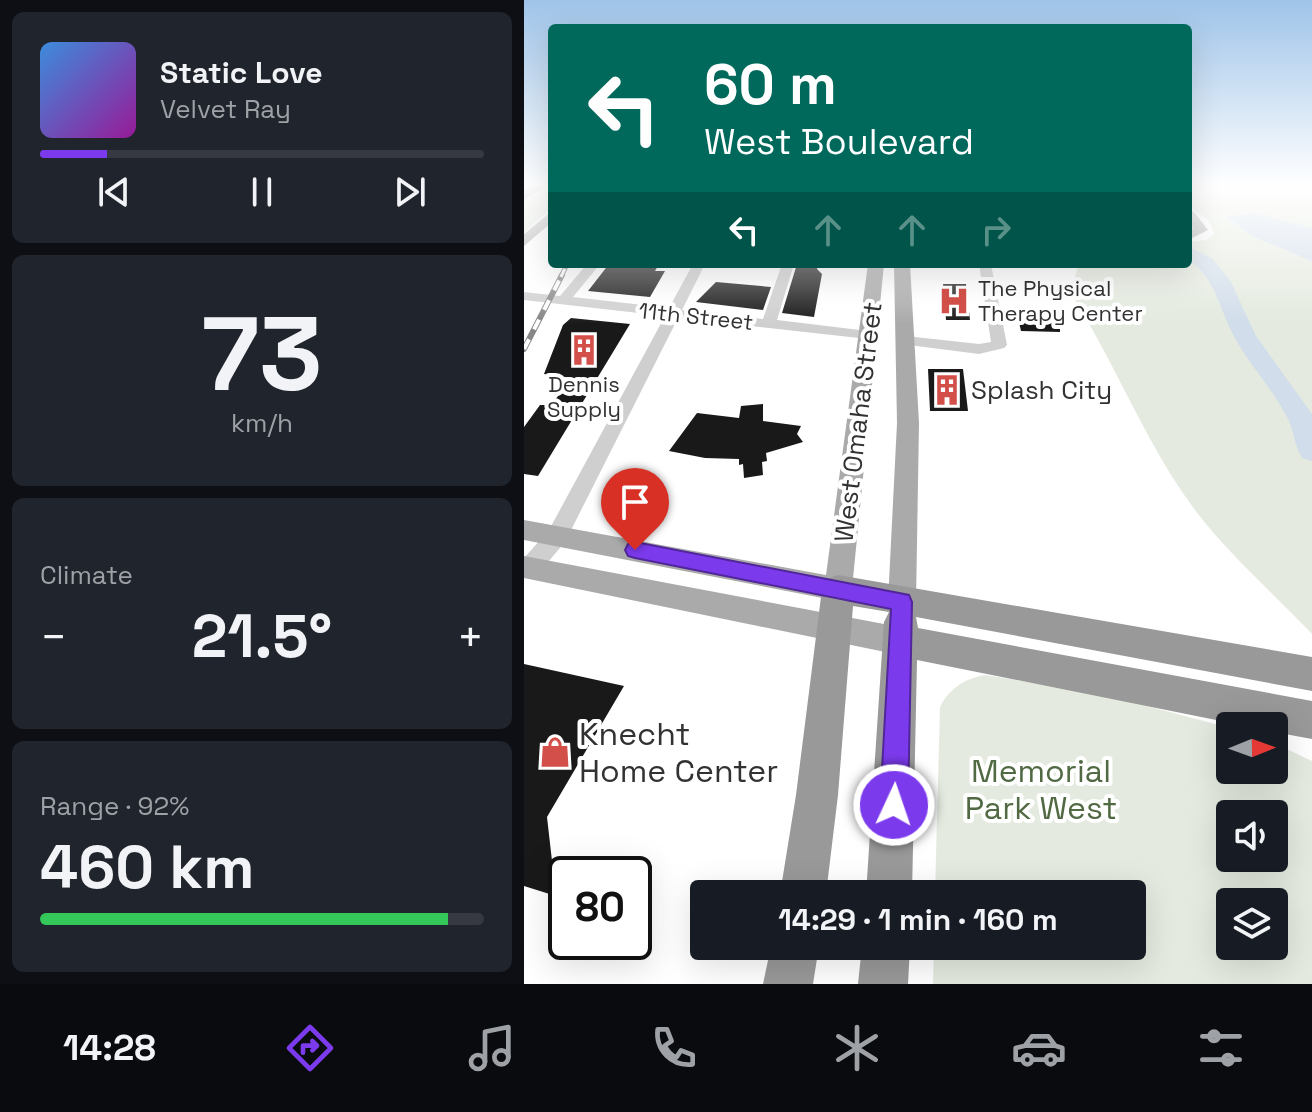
<!DOCTYPE html>
<html lang="en">
<head>
<meta charset="utf-8">
<style>
  body { margin:0; font-family:"Space Grotesk",sans-serif; background:#20242c; color:#f1f3f6; height:100vh; display:flex; flex-direction:column; font-size:30px; white-space:nowrap }
  * { box-sizing:border-box; margin:0 }
  p { font-size:26px; color:#9ea1a6 }
  .icon { flex:none; width:44px; height:44px; fill:none; stroke:currentColor; stroke-width:2; stroke-linecap:round; stroke-linejoin:round }
  .map { position:relative; flex:1; overflow:hidden }
  .details { display:flex; flex-direction:column; gap:12px; padding:12px; background:#0d0f14; width:524px }
  .details>* { flex:none }
  .hud { position:absolute; left:24px; top:24px; width:644px; height:244px; border-radius:8px; box-shadow:0 8px 32px #0002; background:#00695c; color:#fff; overflow:hidden }
  .needle { width:52px; rotate:89deg }
  .tools { position:absolute; left:692px; top:712px; display:grid; gap:16px }
  .tools a { display:grid; place-items:center; width:72px; height:72px; border-radius:8px; background:#171b24; box-shadow:0 8px 32px #0002; font-size:40px }
  .speed { position:absolute; left:24px; top:856px; display:flex; gap:16px; font-size:40px; font-weight:700; text-align:center }
  .speed>* { display:grid; place-content:center; width:104px; height:104px; border-radius:50%; background:#171b24; box-shadow:0 8px 32px #0002; line-height:1 }
  .speed .limit { border:4px solid #111; border-radius:12px; background:#fff; color:#111 }
  .pin { position:absolute; display:grid; place-items:center; width:68px; height:68px; color:#fff; margin:-82px -34px; border-radius:50% 50% 50% 0; rotate:-45deg; box-shadow:0 0 8px #0007 }
  .pin .icon { rotate:45deg }
  .me { position:absolute; width:88px; margin:-44px; rotate:3deg; stroke-linejoin:round; filter:drop-shadow(0 0 6px #0008) }
  .turn { display:flex; align-items:center; gap:28px; height:168px; padding:0 24px; font-size:36px }
  .turn .icon { width:104px; height:104px; stroke-width:2.5 }
  .turn b { display:block; font-size:56px; line-height:68px }
  .lanes { display:flex; align-items:center; height:76px; padding:0 24px; background:#0003; justify-content:center; gap:40px; direction:ltr }
  .lanes .off { opacity:.35 }
  .big { font-size:60px; font-weight:800; line-height:1.1 }
  .details .widget { flex:1; display:flex; flex-direction:column; justify-content:center; gap:12px; min-width:0; padding:0 28px; border-radius:12px; background:#20242c }
  .details .dial { align-items:center; gap:0 }
  .dial b { font-size:104px; line-height:1 }
  .song { display:flex; align-items:center; gap:24px }
  .cover { width:96px; height:96px; border-radius:12px; background:linear-gradient(135deg,hsl(210 70% 55%),hsl(300 70% 35%)) }
  .played { height:8px; border-radius:4px; background:linear-gradient(90deg,#7c3aed 15%,#363941 15%) }
  .keys { display:flex; justify-content:space-around; direction:ltr }
  .heat { display:flex; justify-content:space-between; align-items:center; font-size:44px; direction:ltr }
  .charge { height:12px; border-radius:6px; background:linear-gradient(90deg,#34c759 92%,#363941 0) }
  .trip { position:absolute; left:166px; top:880px; width:456px; height:80px; border-radius:8px; background:#171b24; box-shadow:0 8px 32px #0002; font-weight:800; line-height:80px; text-align:center }
  .tab-bar { display:flex; height:128px; justify-content:space-around; align-items:center; background:#090b0e; color:#9ea1a6 }
  .tab-bar .icon { width:56px; height:56px }
  .tab-bar .on { color:#7c3aed }
  .tab-bar b { font-size:36px; color:#f1f3f6 }
  main { display:flex; flex:1; min-height:0 }
  .map>svg:first-child { display:block }
  .green { fill:#e4eadf; fill-rule:evenodd }
  .water { fill:#d1ddea }
  .lines { fill:none; stroke-linecap:round; stroke-linejoin:round }
  .river { fill:#d1ddea; fill-rule:evenodd }
  .building { fill:#191919 }
  .minor { fill:#cfcfcf; fill-rule:evenodd }
  .major { fill:#aaa; fill-rule:evenodd }
  .highway { fill:#999; fill-rule:evenodd }
  .rail-far1-casing { stroke:#878787; stroke-width:5 }
  .rail-casing { stroke:#878787; stroke-width:6 }
  .rail-far1 { stroke:#fff; stroke-width:3; stroke-dasharray:9; stroke-linecap:butt }
  .rail { stroke:#fff; stroke-width:4; stroke-dasharray:11; stroke-linecap:butt }
  .route { fill:#7c3aed; stroke:#51269a; stroke-width:2 }
  .labels { text-anchor:middle; dominant-baseline:central; stroke-width:8; stroke-linejoin:round; paint-order:stroke }
  .far-poi-label { font-size:22px; fill:#323232; stroke:#fff; text-anchor:start }
  .far-street-label { font-size:22px; fill:#323232; stroke:#fff }
  .poi-label { font-size:26px; fill:#323232; stroke:#fff; text-anchor:start }
  .street-label { font-size:26px; fill:#323232; stroke:#fff }
  .near-poi-label { font-size:32px; fill:#323232; stroke:#fff; text-anchor:start }
  .near-park-label { font-size:32px; fill:#516a43; stroke:#fff }
</style>
</head>
<body>
<main>
<section class="details">
<div class="widget">
<div class="song"><i class="cover"></i><div><b>Static Love</b><p>Velvet Ray</p></div></div>
<div class="played"></div>
<div class="keys"><svg class="icon" aria-label="previous" viewBox="0 0 24 24"><path d="M18 5L8 12l10 7zM5 5v14"/></svg><svg class="icon" aria-label="pause" viewBox="0 0 24 24"><path d="M8 5v14M16 5v14"/></svg><svg class="icon" aria-label="next" viewBox="0 0 24 24"><path d="M6 5l10 7-10 7zM19 5v14"/></svg></div>
</div>
<div class="widget dial"><b>73</b><p>km/h</p></div>
<div class="widget"><p>Climate</p>
<div class="heat"><a>−</a><b class="big">21.5°</b><a>+</a></div>
</div>
<div class="widget"><p>Range · 92%</p><b class="big">460 km</b><div class="charge"></div></div>
</section>
<div class="map">
<svg width="788" height="984" viewBox="0 0 788 984">
  <rect width="100%" height="100%" fill="#fff"/>
  <path class="green" d="M 28,186 L 28,207 L 0,233 L 0,201 Z
    M 664,186 L 788,186 L 788,634 C 752,596 711,560 678,519 C 624,451 593,365 546,292 L 555,264 L 664,264 L 664,242 L 682,240 L 690,234 L 685,221 L 664,205 Z
    M 461,675 L 578,694 L 706,728 L 706,770 L 750,770 L 750,743 L 788,761 L 788,984 L 409,984 L 410,946 L 608,946 L 608,894 L 411,894 L 416,707 C 426,688 440,679 461,675 ZM 706,814 L 750,814 L 750,858 L 706,858 ZM 706,902 L 750,902 L 750,946 L 706,946 Z"/>
  <path class="water" d="M 730,213 L 788,228 L 788,261 L 730,237 L 703,217 Z"/>
  <g class="lines">
    <path class="river" d="M 664,246 L 689,259 L 707,282 L 732,336 L 788,414 L 788,461 L 778,458 C 770,445 770,430 763,417 C 749,389 726,366 711,338 C 695,310 693,279 664,259 Z"/>
  </g>
  <path class="building" d="M 85,264 L 135,264 L 131,271 L 141,271 L 126,297 L 64,291 Z
    M 273,264 L 294,264 L 293,269 L 298,274 L 290,317 L 258,313 Z
    M 192,282 L 247,287 L 239,310 L 172,302 Z
    M 419,284 L 442,284 L 446,320 L 422,320 Z
    M 47,318 L 106,324 L 14,476 L 0,474 L 0,427 L 16,405 L 27,405 L 48,378 L 20,374 L 39,325 Z
    M 494,318 L 536,319 L 536,332 L 497,331 Z
    M 404,369 L 439,369 L 444,411 L 406,411 Z
    M 239,404 L 239,421 L 277,426 L 273,434 L 279,442 L 242,453 L 243,461 L 238,462 L 239,475 L 220,478 L 219,464 L 215,465 L 215,459 L 181,458 L 145,451 L 173,413 L 215,418 L 217,406 Z
    M 0,664 L 100,686 L 23,817 L 32,896 L 0,886 Z"/>
  <g class="lines">
    <path class="minor" d="M 63,264 L 76,264 L 49,297 L 145,308 L 169,264 L 181,264 L 158,310 L 239,319 L 258,264 L 270,264 L 253,320 L 344,331 L 351,335 L 344,339 L 154,318 L 41,542 L 13,575 L 0,576 L 0,558 L 25,530 L 141,316 L 0,300 L 0,292 L 36,296 Z
      M 455,264 L 467,264 L 483,345 L 480,348 L 455,354 L 377,344 L 374,341 L 382,336 L 455,344 L 467,342 Z"/>
    <path class="major" d="M 9,186 L 24,186 L 0,200 L 0,191 Z
      M 664,210 L 669,211 L 684,230 L 664,240 L 664,231 L 669,229 L 664,223 Z
      M 28,211 L 28,222 L 0,246 L 0,234 Z
      M 344,264 L 360,264 L 328,589 L 324,597 L 314,601 L 0,540 L 0,520 L 302,575 Z
      M 370,264 L 386,264 L 395,423 L 392,602 L 388,611 L 378,614 L 368,611 L 364,602 L 373,423 Z
      M 0,556 L 376,627 L 387,631 L 391,641 L 387,651 L 376,655 L 0,578 Z"/>
    <path class="highway" d="M 314,575 L 788,657 L 788,691 L 392,617 L 394,628 L 788,701 L 788,739 L 750,732 L 750,726 L 722,726 L 393,660 L 388,894 L 342,894 L 360,622 L 365,612 L 329,606 L 314,795 L 302,894 L 256,894 L 272,795 L 298,589 L 303,579 Z
      M 247,946 L 295,946 L 289,984 L 239,984 Z
      M 338,946 L 386,946 L 384,984 L 334,984 Z"/>
    <defs>
      <path id="rail-far1" d="M 37,277 L 43,264"/>
      <path id="rail" d="M 0,349 L 38,275"/>
    </defs>
    <use href="#rail-far1" class="rail-far1-casing"/>
    <use href="#rail" class="rail-casing"/>
    <use href="#rail-far1" class="rail-far1"/>
    <use href="#rail" class="rail"/>
  </g>
  <linearGradient id="sky" x2="0" y2="1"><stop stop-color="#9fc4e9"/><stop offset="0.57" stop-color="#fff"/><stop offset="1" stop-color="#fff" stop-opacity="0"/></linearGradient>
  <rect width="788" height="324" fill="url(#sky)"/>
  <path class="route" d="M 111,542 L 385,595 L 388,602 L 384,805 L 380,815 L 370,819 L 360,815 L 356,805 L 367,609 L 111,558 L 104,556 L 101,550 L 104,544 Z"/>
  <defs>
    <symbol id="hospital-bare" viewBox="-9 -9 18 18"><path d="M-5-5h3v3.5h4V-5h3V5h-3V1.5h-4V5h-3Z" fill="#d3504a" stroke="#fff" stroke-width="2.5" paint-order="stroke"/></symbol>
    <symbol id="building-bare" viewBox="-9 -9 18 18"><path d="M-4-6H4V6H1V3H-1V6H-4ZM-2.5-4.3h1.7v1.8h-1.7ZM.8-4.3h1.7v1.8H.8ZM-2.5-1h1.7V.8h-1.7ZM.8-1h1.7V.8H.8Z" fill="#d3504a" stroke="#fff" stroke-width="2.5" paint-order="stroke"/></symbol>
    <symbol id="shop-bare" viewBox="-9 -9 18 18"><path d="M-5-2.5h2.3a2.7 3.5 0 0 1 5.4 0H5L5.5 6h-11ZM-1.5-2.5h3a1.5 2.3 0 0 0-3 0Z" fill="#d3504a" stroke="#fff" stroke-width="2.5" paint-order="stroke"/></symbol>
  </defs>
  <g fill-rule="evenodd">
    <use href="#hospital-bare" x="408" y="279" width="44" height="44"/>
    <use href="#building-bare" x="38" y="328" width="44" height="44"/>
    <use href="#building-bare" x="401" y="368" width="44" height="44"/>
    <use href="#shop-bare" x="9" y="730" width="44" height="44"/>
  </g>
  <g class="labels">
    <g class="far-poi-label">
      <text x="454" y="288">The Physical<tspan x="454" dy="25">Therapy Center</tspan></text>
      <text x="60" y="384" text-anchor="middle">Dennis<tspan x="60" dy="25">Supply</tspan></text>
    </g>
    <g class="far-street-label">
      <text transform="translate(172 316) rotate(6)">11th Street</text>
    </g>
    <g class="poi-label">
      <text x="447" y="390">Splash City</text>
    </g>
    <g class="street-label">
      <text transform="translate(334 422) rotate(-83)">West Omaha Street</text>
    </g>
    <g class="near-poi-label">
      <text x="55" y="734">Knecht<tspan x="55" dy="37">Home Center</tspan></text>
    </g>
    <g class="near-park-label">
      <text x="517" y="771">Memorial<tspan x="517" dy="37">Park West</tspan></text>
    </g>
  </g>
</svg>
<div class="tools">
<a><svg class="needle" viewBox="-14 -14 28 28"><path d="M0-13l5 13h-10z" fill="#e53935"/><path d="M0 13l5-13h-10z" fill="#9ea1a6"/></svg></a>
<a><svg class="icon" aria-label="sound" viewBox="0 0 24 24"><path d="M4 9h4l5-4v14l-5-4H4zM17 9q2 3 0 6"/></svg></a>
<a><svg class="icon" aria-label="layers" viewBox="0 0 24 24"><path d="M12 4l9 5-9 5-9-5zM3 14l9 5 9-5"/></svg></a>
</div>
<div class="speed"><div class="limit">80</div></div>
<div class="pin" style="left:111px;top:550px;background:#d93025"><svg class="icon" aria-label="arrive" viewBox="0 0 24 24"><path d="M6 21V4h12l-3 4 3 4H6"/></svg></div>
<svg class="me" style="left:370px;top:805px" viewBox="-20 -20 40 40"><circle r="17" fill="#7c3aed" stroke="#fff" stroke-width="3"/><path d="M0-11L8 9 0 5-8 9z" fill="#fff"/></svg>
<div class="trip">14:29 · 1 min · 160 m</div>
<div class="hud">
<div class="turn"><svg class="icon" aria-label="left" viewBox="0 0 24 24"><path d="M17 20v-9H6M10 6l-5 5 5 5"/></svg><div><b>60 m</b>West Boulevard</div></div>
<div class="lanes"><svg class="icon" aria-label="left" viewBox="0 0 24 24"><path d="M17 20v-9H6M10 6l-5 5 5 5"/></svg><svg class="icon off" aria-label="ahead" viewBox="0 0 24 24"><path d="M12 20V5M6 11l6-6 6 6"/></svg><svg class="icon off" aria-label="ahead" viewBox="0 0 24 24"><path d="M12 20V5M6 11l6-6 6 6"/></svg><svg class="icon off" aria-label="right" viewBox="0 0 24 24"><path d="M7 20v-9h11M14 6l5 5-5 5"/></svg></div>
</div>
</div>
</main>
<nav class="tab-bar">
<b>14:28</b>
<svg class="icon on" aria-label="directions" viewBox="0 0 24 24"><path d="M12 3l9 9-9 9-9-9zM9 14v-3h6M13 9l2 2-2 2"/></svg>
<svg class="icon" aria-label="music" viewBox="0 0 24 24"><path d="M9 18V5l10-2v13"/><circle cx="6" cy="18" r="3"/><circle cx="16" cy="16" r="3"/></svg>
<svg class="icon" aria-label="phone" viewBox="0 0 24 24"><path d="M5 4h4l2 5-3 2q2 4 5 5l2-3 5 2v4C11 20 4 13 5 4z"/></svg>
<svg class="icon" aria-label="climate" viewBox="0 0 24 24"><path d="M12 3v18M4 7l16 10M4 17L20 7"/></svg>
<svg class="icon" aria-label="car" viewBox="0 0 24 24"><path d="M5 17H2v-5l4-1 3-4h7l3 4 3 1v5h-3M9 17h6M6 11h13"/><circle cx="7" cy="17" r="2"/><circle cx="17" cy="17" r="2"/></svg>
<svg class="icon" aria-label="filters" viewBox="0 0 24 24"><path d="M4 7h16M4 17h16"/><circle cx="9" cy="7" r="2"/><circle cx="15" cy="17" r="2"/></svg>
</nav>
</body>
</html>
